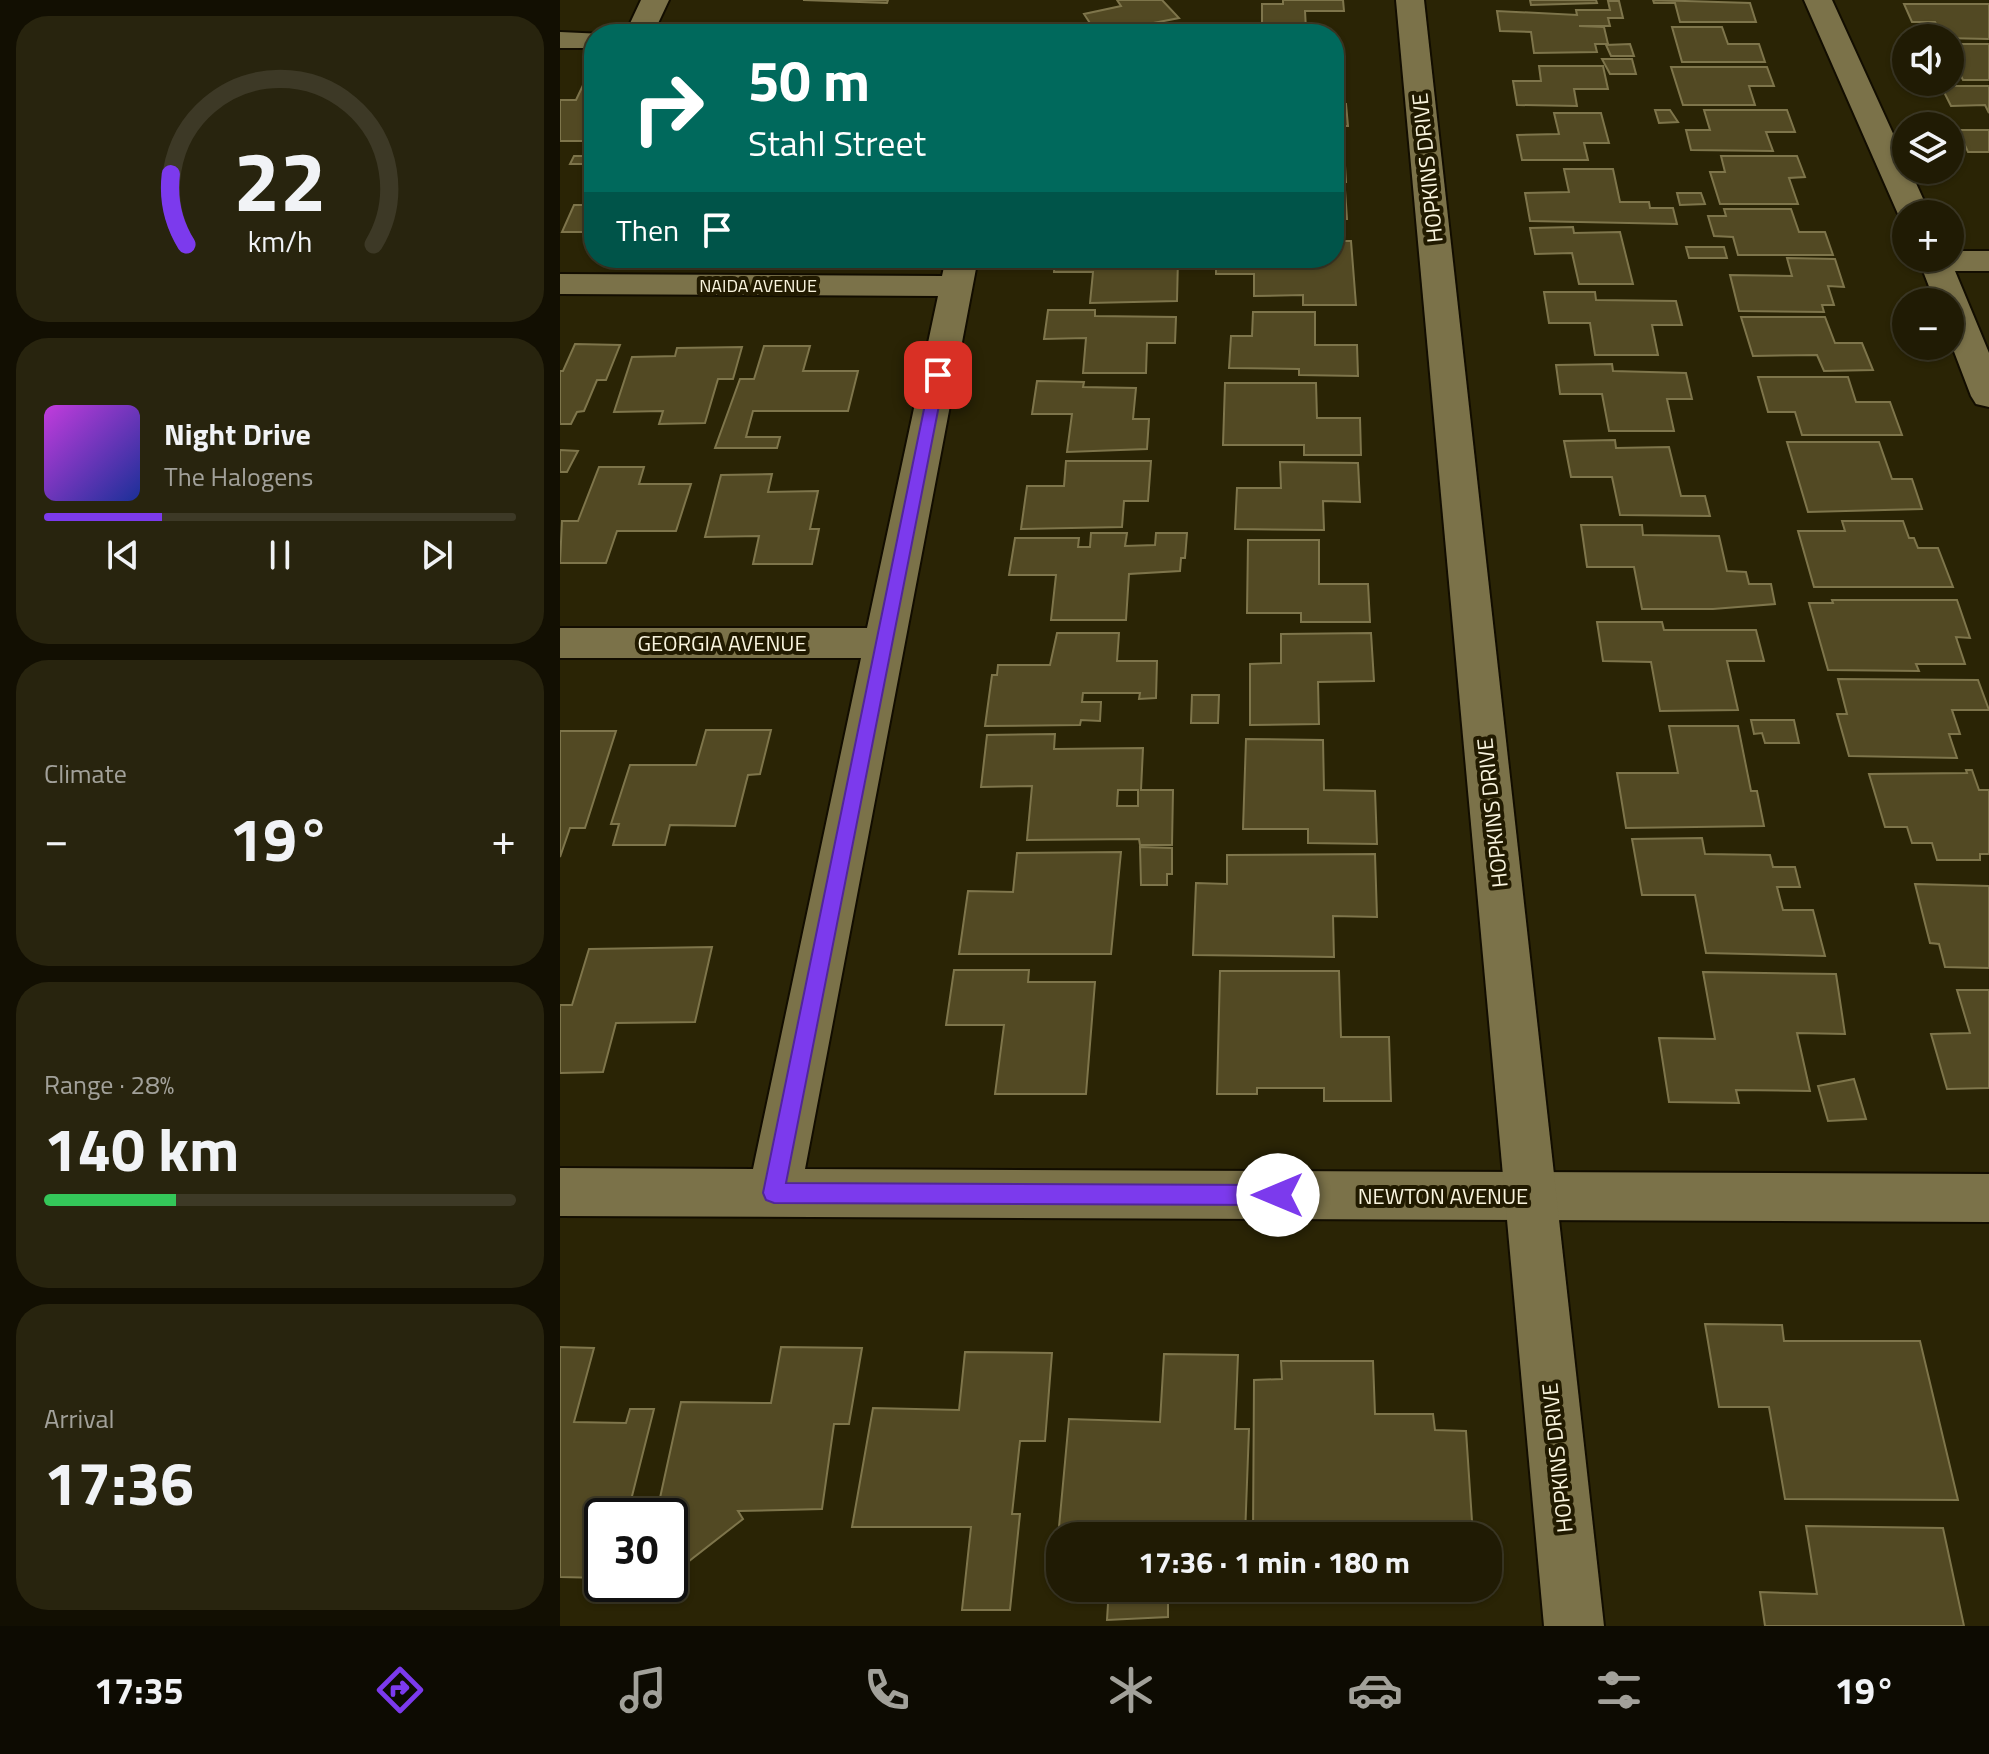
<!DOCTYPE html>
<html lang="en">
<head>
<meta charset="utf-8">
<style>
  body { margin:0; font-family:"Titillium Web",sans-serif; background:#28240e; color:#f1f3f6; height:100vh; display:flex; flex-direction:column; font-size:30px; white-space:nowrap }
  * { box-sizing:border-box; margin:0 }
  p { font-size:26px; color:#a2a19a }
  .icon { flex:none; width:44px; height:44px; fill:none; stroke:currentColor; stroke-width:2; stroke-linecap:round; stroke-linejoin:round }
  .map { position:relative; flex:1; overflow:hidden }
  .details { display:flex; flex-direction:column; gap:16px; padding:16px; background:#120f02; width:560px }
  .details>* { flex:none }
  .hud { position:absolute; left:24px; top:24px; width:760px; height:244px; border-radius:32px; box-shadow:0 2px 6px #0004,0 0 0 2px #3d3926; background:#00695c; color:#fff; overflow:hidden }
  .fabs { position:absolute; left:1332px; top:24px; display:grid; gap:16px }
  .fabs a { display:grid; place-items:center; width:72px; height:72px; border-radius:50%; background:#201b04; box-shadow:0 2px 6px #0004,0 0 0 2px #3d3926; font-size:40px }
  .speed { position:absolute; left:24px; top:1498px; display:flex; gap:16px; font-size:40px; font-weight:700; text-align:center }
  .speed>* { display:grid; place-content:center; width:104px; height:104px; border-radius:50%; background:#201b04; box-shadow:0 2px 6px #0004,0 0 0 2px #3d3926; line-height:1 }
  .speed .limit { border:4px solid #111; border-radius:12px; background:#fff; color:#111 }
  .pin { position:absolute; display:grid; place-items:center; width:68px; height:68px; color:#fff; margin:-34px; border-radius:16px; box-shadow:0 4px 12px #0006 }
  .me { position:absolute; width:88px; margin:-44px; rotate:270deg; stroke-linejoin:round; filter:drop-shadow(0 0 6px #0008) }
  .turn { display:flex; align-items:center; gap:28px; height:168px; padding:0 32px; font-size:36px }
  .turn .icon { width:104px; height:104px; stroke-width:2.5 }
  .turn b { display:block; font-size:56px; line-height:68px }
  .then { display:flex; align-items:center; height:76px; padding:0 32px; background:#0003; gap:16px; font-size:30px }
  .big { font-size:60px; font-weight:700; line-height:1.1 }
  .details .widget { flex:1; display:flex; flex-direction:column; justify-content:center; gap:12px; min-width:0; padding:0 28px; border-radius:32px; background:#28240e }
  .details .dial { align-items:center; gap:0 }
  .dial svg { height:208px; overflow:visible; fill:none; stroke:#3d3926; stroke-width:7; stroke-linecap:round; text-anchor:middle }
  .dial text { fill:#f1f3f6; stroke:none }
  .song { display:flex; align-items:center; gap:24px }
  .cover { width:96px; height:96px; border-radius:12px; background:linear-gradient(135deg,hsl(290 70% 55%),hsl(230 70% 35%)) }
  .played { height:8px; border-radius:4px; background:linear-gradient(90deg,#7c3aed 25%,#3d3926 25%) }
  .keys { display:flex; justify-content:space-around; direction:ltr }
  .heat { display:flex; justify-content:space-between; align-items:center; font-size:44px; direction:ltr }
  .charge { height:12px; border-radius:6px; background:linear-gradient(90deg,#34c759 28%,#3d3926 0) }
  .trip { position:absolute; left:486px; top:1522px; width:456px; height:80px; border-radius:32px; background:#201b04; box-shadow:0 2px 6px #0004,0 0 0 2px #3d3926; font-weight:700; line-height:80px; text-align:center }
  .menu { display:flex; height:128px; justify-content:space-around; align-items:center; background:#0d0b02; color:#a2a19a }
  .menu .icon { width:56px; height:56px }
  .menu .on { color:#7c3aed }
  .menu b { font-size:36px; color:#f1f3f6 }
  main { display:flex; flex:1; min-height:0 }
  .map>svg:first-child { display:block }
  .building { fill:#524923; stroke:#7e754b; stroke-width:2; fill-rule:evenodd }
  .lines { fill:none; stroke-linecap:round; stroke-linejoin:round }
  .street-casing { stroke:#120d00; stroke-width:4 }
  .secondary-casing { stroke:#120d00; stroke-width:4 }
  .street { fill:#7b7249; fill-rule:evenodd }
  .secondary { fill:#7b7249; fill-rule:evenodd }
  .route { fill:#7c3aed; stroke:#51269a; stroke-width:2 }
  .labels { text-anchor:middle; dominant-baseline:central; stroke-width:8; stroke-linejoin:round; paint-order:stroke }
  .far-street-label { font-size:18px; fill:#f9f4de; stroke:#211a00 }
  .street-label { font-size:22px; fill:#f9f4de; stroke:#211a00 }
</style>
</head>
<body>
<main>
<section class="details">
<div class="widget dial"><svg viewBox="0 0 100 80">
<path d="M14 69A42 42 0 1 1 86 69"/>
<path d="M14 69A42 42 0 0 1 8 42" stroke="#7c3aed"/>
<text x="50" y="56" font-size="32" font-weight="700">22</text>
<text x="50" y="72" font-size="11">km/h</text>
</svg></div>
<div class="widget">
<div class="song"><i class="cover"></i><div><b>Night Drive</b><p>The Halogens</p></div></div>
<div class="played"></div>
<div class="keys"><svg class="icon" aria-label="previous" viewBox="0 0 24 24"><path d="M18 5L8 12l10 7zM5 5v14"/></svg><svg class="icon" aria-label="pause" viewBox="0 0 24 24"><path d="M8 5v14M16 5v14"/></svg><svg class="icon" aria-label="next" viewBox="0 0 24 24"><path d="M6 5l10 7-10 7zM19 5v14"/></svg></div>
</div>
<div class="widget"><p>Climate</p>
<div class="heat"><a>−</a><b class="big">19°</b><a>+</a></div>
</div>
<div class="widget"><p>Range · 28%</p><b class="big">140 km</b><div class="charge"></div></div>
<div class="widget"><p>Arrival</p><b class="big">17:36</b></div>
</section>
<div class="map">
<svg width="1429" height="1626" viewBox="0 0 1429 1626">
  <rect width="100%" height="100%" fill="#2a2405"/>
  <path class="building" d="M 243,0 L 328,0 L 327,3 Z
    M 557,0 L 602,0 L 619,18 L 537,34 L 524,14 L 561,6 Z
    M 723,0 L 783,0 L 784,11 L 745,11 L 746,29 L 702,29 L 702,4 L 723,4 Z
    M 970,0 L 1036,0 L 1037,3 L 971,5 Z
    M 1093,0 L 1190,3 L 1196,22 L 1120,22 L 1115,3 L 1094,3 Z
    M 1048,1 L 1059,1 L 1063,18 L 1048,18 L 1050,26 L 1019,26 L 1044,27 L 1048,44 L 1035,44 L 1037,52 L 974,53 L 971,32 L 940,31 L 937,11 L 1017,15 L 1016,10 L 1050,10 Z
    M 1344,4 L 1429,4 L 1429,39 L 1383,38 L 1375,22 L 1352,22 Z
    M 1112,27 L 1162,27 L 1168,44 L 1199,44 L 1205,62 L 1122,62 Z
    M 1070,44 L 1074,56 L 1051,56 L 1046,45 Z
    M 1390,44 L 1429,44 L 1429,80 L 1403,80 L 1395,64 L 1390,64 Z
    M 1042,59 L 1072,59 L 1076,74 L 1050,74 Z
    M 979,66 L 1043,66 L 1048,89 L 1014,89 L 1017,106 L 957,105 L 953,81 L 981,81 Z
    M 1111,67 L 1207,67 L 1214,86 L 1189,86 L 1195,105 L 1123,105 Z
    M 25,81 L 34,81 L 34,134 L 30,141 L 0,141 L 0,100 L 16,100 Z
    M 1381,86 L 1429,86 L 1429,113 L 1425,105 L 1391,106 Z
    M 774,104 L 786,104 L 788,126 L 774,126 Z
    M 1095,110 L 1110,110 L 1118,122 L 1099,123 Z
    M 1144,110 L 1227,110 L 1235,132 L 1206,132 L 1213,151 L 1131,150 L 1126,130 L 1150,130 Z
    M 994,113 L 1041,113 L 1049,143 L 1024,143 L 1028,160 L 962,160 L 957,135 L 999,134 Z
    M 1398,130 L 1429,130 L 1429,152 L 1408,152 Z
    M 774,133 L 783,133 L 786,182 L 774,182 Z
    M 14,156 L 31,156 L 27,164 L 10,164 Z
    M 1161,156 L 1237,156 L 1245,177 L 1229,178 L 1238,204 L 1160,204 L 1150,172 L 1165,172 Z
    M 1004,169 L 1053,169 L 1060,202 L 1089,202 L 1090,208 L 1113,208 L 1117,224 L 970,221 L 965,193 L 1009,192 Z
    M 774,190 L 785,190 L 787,219 L 774,219 Z
    M 34,191 L 34,232 L 2,232 L 14,205 L 28,205 Z
    M 1117,193 L 1141,193 L 1145,204 L 1120,205 Z
    M 1164,209 L 1231,209 L 1239,232 L 1265,232 L 1273,255 L 1178,255 L 1173,237 L 1154,236 L 1148,216 L 1166,216 Z
    M 1013,227 L 1014,233 L 1060,232 L 1073,284 L 1019,284 L 1012,253 L 975,254 L 970,228 Z
    M 774,241 L 791,241 L 796,305 L 743,305 L 743,295 L 694,296 L 694,274 L 656,274 L 656,258 L 774,258 Z
    M 1126,247 L 1164,247 L 1167,258 L 1129,258 Z
    M 495,258 L 618,258 L 617,301 L 530,303 L 533,272 L 494,272 Z
    M 1227,258 L 1275,259 L 1284,287 L 1268,286 L 1274,305 L 1262,305 L 1264,312 L 1179,311 L 1170,275 L 1232,276 Z
    M 984,292 L 1035,292 L 1036,300 L 1116,301 L 1122,325 L 1092,325 L 1098,355 L 1035,355 L 1030,323 L 989,323 Z
    M 488,310 L 535,310 L 535,316 L 616,317 L 615,343 L 587,343 L 586,373 L 523,373 L 526,338 L 484,339 Z
    M 693,312 L 755,312 L 755,345 L 797,345 L 798,376 L 739,375 L 739,369 L 669,368 L 671,336 L 692,336 Z
    M 1181,317 L 1265,317 L 1275,343 L 1302,343 L 1313,370 L 1264,371 L 1257,355 L 1193,356 Z
    M 15,344 L 60,345 L 46,380 L 37,380 L 24,411 L 17,412 L 11,424 L 0,424 L 0,371 L 3,371 Z
    M 204,346 L 250,346 L 243,371 L 298,371 L 288,411 L 193,411 L 186,437 L 220,437 L 217,448 L 155,448 L 180,379 L 194,379 Z
    M 182,347 L 173,379 L 158,379 L 145,423 L 99,424 L 103,411 L 54,412 L 72,357 L 115,356 L 117,348 Z
    M 1052,364 L 1053,371 L 1126,373 L 1132,399 L 1107,399 L 1114,431 L 1049,431 L 1042,394 L 1000,394 L 996,365 Z
    M 1198,377 L 1288,377 L 1296,402 L 1330,402 L 1342,435 L 1242,435 L 1235,412 L 1208,412 Z
    M 477,381 L 524,382 L 523,387 L 576,388 L 573,419 L 589,419 L 587,449 L 507,452 L 512,414 L 472,414 Z
    M 665,383 L 756,383 L 757,418 L 800,418 L 801,455 L 744,455 L 744,445 L 663,445 Z
    M 1055,440 L 1056,448 L 1109,447 L 1121,496 L 1145,496 L 1150,516 L 1060,515 L 1052,477 L 1011,477 L 1004,441 Z
    M 1227,442 L 1319,442 L 1332,479 L 1352,479 L 1362,509 L 1248,512 Z
    M 0,450 L 18,451 L 7,472 L 0,472 Z
    M 506,461 L 591,461 L 588,501 L 564,501 L 562,527 L 461,529 L 467,486 L 504,486 Z
    M 720,462 L 798,463 L 800,502 L 763,501 L 764,530 L 675,529 L 677,488 L 721,488 Z
    M 39,467 L 84,467 L 79,484 L 131,484 L 116,531 L 57,531 L 46,563 L 0,563 L 2,521 L 18,521 Z
    M 212,474 L 208,492 L 258,491 L 250,529 L 259,529 L 252,564 L 193,564 L 199,536 L 145,537 L 161,475 Z
    M 1282,521 L 1343,521 L 1349,538 L 1354,538 L 1358,548 L 1378,548 L 1393,587 L 1254,587 L 1238,531 L 1285,531 Z
    M 1021,525 L 1082,525 L 1083,535 L 1159,536 L 1167,571 L 1186,572 L 1189,584 L 1211,584 L 1215,604 L 1153,609 L 1082,609 L 1074,567 L 1027,567 Z
    M 531,533 L 567,533 L 565,546 L 595,545 L 596,533 L 627,533 L 625,558 L 621,558 L 620,571 L 569,574 L 566,620 L 491,620 L 496,575 L 449,575 L 455,538 L 519,538 L 518,547 L 530,547 Z
    M 688,540 L 759,540 L 759,584 L 808,584 L 810,622 L 741,622 L 741,613 L 687,613 Z
    M 1272,600 L 1397,600 L 1410,638 L 1396,637 L 1405,664 L 1356,664 L 1359,671 L 1268,670 L 1249,603 L 1273,603 Z
    M 1037,622 L 1102,622 L 1104,630 L 1196,630 L 1204,661 L 1167,661 L 1178,710 L 1100,711 L 1091,662 L 1043,661 Z
    M 497,633 L 559,633 L 557,661 L 597,661 L 596,698 L 579,699 L 580,693 L 523,693 L 522,702 L 541,702 L 540,721 L 521,720 L 520,725 L 425,726 L 432,675 L 437,675 L 438,665 L 490,665 Z
    M 811,633 L 814,681 L 758,682 L 759,724 L 690,725 L 690,664 L 721,663 L 721,634 Z
    M 1278,679 L 1418,680 L 1429,710 L 1392,710 L 1400,734 L 1389,734 L 1397,758 L 1289,756 L 1277,714 L 1287,714 Z
    M 632,695 L 659,695 L 658,723 L 631,723 Z
    M 1191,720 L 1234,720 L 1239,743 L 1205,743 L 1202,733 L 1194,734 Z
    M 1109,726 L 1178,726 L 1191,791 L 1197,791 L 1204,826 L 1066,828 L 1057,773 L 1118,773 Z
    M 146,730 L 211,730 L 200,774 L 188,775 L 175,826 L 110,825 L 105,845 L 53,845 L 59,824 L 51,824 L 70,765 L 136,765 Z
    M 0,731 L 56,731 L 25,828 L 10,828 L 0,857 Z
    M 495,734 L 494,749 L 583,748 L 581,790 L 613,790 L 612,845 L 580,845 L 579,839 L 467,840 L 472,786 L 421,787 L 427,735 ZM 558,790 L 578,790 L 578,806 L 557,806 Z
    M 686,739 L 763,740 L 764,790 L 815,791 L 817,844 L 748,843 L 748,829 L 683,829 Z
    M 1406,770 L 1412,770 L 1419,790 L 1429,790 L 1429,854 L 1420,854 L 1420,860 L 1377,860 L 1372,843 L 1352,843 L 1347,827 L 1325,827 L 1309,774 L 1407,773 Z
    M 1142,838 L 1145,854 L 1210,855 L 1213,867 L 1235,867 L 1240,887 L 1217,887 L 1223,910 L 1253,910 L 1265,956 L 1146,953 L 1135,895 L 1082,895 L 1072,839 Z
    M 580,847 L 612,848 L 612,874 L 607,874 L 607,885 L 581,885 Z
    M 561,852 L 551,954 L 399,954 L 408,891 L 453,892 L 457,853 Z
    M 815,854 L 817,917 L 773,916 L 774,957 L 633,955 L 636,883 L 667,884 L 667,855 Z
    M 1355,884 L 1429,886 L 1429,968 L 1385,967 L 1379,944 L 1370,943 Z
    M 152,947 L 135,1022 L 56,1023 L 43,1072 L 0,1073 L 0,1005 L 12,1005 L 29,949 Z
    M 394,970 L 469,970 L 468,982 L 535,982 L 526,1094 L 435,1094 L 444,1025 L 386,1025 Z
    M 660,971 L 779,971 L 781,1037 L 829,1037 L 831,1101 L 764,1101 L 764,1088 L 697,1088 L 697,1094 L 657,1094 Z
    M 1143,972 L 1276,974 L 1285,1034 L 1237,1033 L 1250,1091 L 1176,1090 L 1179,1103 L 1109,1102 L 1099,1038 L 1155,1039 Z
    M 1397,990 L 1429,990 L 1429,1088 L 1387,1089 L 1371,1034 L 1410,1033 Z
    M 1294,1079 L 1306,1119 L 1268,1121 L 1258,1086 Z
    M 1145,1324 L 1222,1325 L 1224,1341 L 1360,1341 L 1398,1500 L 1225,1499 L 1209,1407 L 1159,1407 Z
    M 0,1347 L 34,1348 L 14,1422 L 66,1423 L 70,1409 L 94,1409 L 67,1516 L 42,1516 L 42,1578 L 0,1577 Z
    M 221,1347 L 302,1348 L 289,1424 L 274,1424 L 262,1509 L 178,1511 L 183,1519 L 124,1565 L 110,1566 L 110,1516 L 99,1516 L 101,1507 L 98,1507 L 121,1402 L 211,1403 Z
    M 405,1352 L 492,1353 L 485,1441 L 460,1441 L 452,1514 L 460,1514 L 450,1610 L 402,1610 L 411,1527 L 292,1527 L 313,1408 L 399,1410 Z
    M 604,1354 L 678,1355 L 675,1429 L 689,1429 L 685,1536 L 659,1536 L 659,1530 L 654,1529 L 499,1527 L 509,1419 L 600,1422 Z
    M 721,1361 L 813,1361 L 815,1414 L 873,1414 L 875,1430 L 906,1431 L 913,1536 L 693,1536 L 694,1380 L 722,1379 Z
    M 1246,1526 L 1383,1528 L 1404,1626 L 1205,1626 L 1200,1592 L 1257,1594 Z
    M 549,1588 L 608,1588 L 608,1617 L 547,1620 Z
    M 883,1588 L 917,1588 L 918,1599 L 884,1599 Z"/>
  <g class="lines">
    <defs>
      <path id="street" d="M 81,0 L 109,0 L 93,34 L 65,34 Z
        M 1244,0 L 1272,0 L 1346,162 L 1346,170 L 1350,170 L 1370,214 L 1346,214 L 1346,221 L 1338,214 Z
        M 0,32 L 44,34 L 34,34 L 34,48 L 0,48 Z
        M 1390,251 L 1429,251 L 1429,271 L 1395,271 L 1429,353 L 1429,407 L 1416,404 L 1411,396 L 1390,341 L 1390,302 L 1375,302 L 1358,258 L 1390,258 Z
        M 386,258 L 418,258 L 245,1169 L 1429,1174 L 1429,1222 L 0,1216 L 0,1168 L 193,1169 L 301,658 L 0,658 L 0,628 L 307,628 L 378,296 L 0,294 L 0,274 L 382,276 Z"/>
      <path id="secondary" d="M 836,0 L 864,0 L 1044,1626 L 984,1626 Z"/>
    </defs>
    <use href="#street" class="street-casing"/>
    <use href="#secondary" class="secondary-casing"/>
    <use href="#street" class="street"/>
    <use href="#secondary" class="secondary"/>
  </g>
  <path class="route" d="M 378,370 L 385,375 L 226,1183 L 718,1185 L 726,1188 L 729,1195 L 726,1202 L 718,1205 L 214,1203 L 206,1200 L 203,1193 L 371,375 Z"/>
  <g class="labels">
    <g class="far-street-label">
      <text x="198" y="285">NAIDA AVENUE</text>
    </g>
    <g class="street-label">
      <text transform="translate(867 168) rotate(-96)">HOPKINS DRIVE</text>
      <text x="162" y="643">GEORGIA AVENUE</text>
      <text transform="translate(932 813) rotate(-96)">HOPKINS DRIVE</text>
      <text x="883" y="1196">NEWTON AVENUE</text>
      <text transform="translate(997 1458) rotate(-96)">HOPKINS DRIVE</text>
    </g>
  </g>
</svg>
<div class="fabs">
<a><svg class="icon" aria-label="sound" viewBox="0 0 24 24"><path d="M4 9h4l5-4v14l-5-4H4zM17 9q2 3 0 6"/></svg></a>
<a><svg class="icon" aria-label="layers" viewBox="0 0 24 24"><path d="M12 4l9 5-9 5-9-5zM3 14l9 5 9-5"/></svg></a>
<a>+</a>
<a>−</a>
</div>
<div class="speed"><div class="limit">30</div></div>
<div class="pin" style="left:378px;top:375px;background:#d93025"><svg class="icon" aria-label="arrive" viewBox="0 0 24 24"><path d="M6 21V4h12l-3 4 3 4H6"/></svg></div>
<svg class="me" style="left:718px;top:1195px" viewBox="-20 -20 40 40"><circle r="19" fill="#fff"/><path d="M0-13L10 11 0 6-10 11z" fill="#7c3aed"/></svg>
<div class="trip">17:36 · 1 min · 180 m</div>
<div class="hud">
<div class="turn"><svg class="icon" aria-label="right" viewBox="0 0 24 24"><path d="M7 20v-9h11M14 6l5 5-5 5"/></svg><div><b>50 m</b>Stahl Street</div></div>
<div class="then">Then<svg class="icon" aria-label="arrive" viewBox="0 0 24 24"><path d="M6 21V4h12l-3 4 3 4H6"/></svg></div>
</div>
</div>
</main>
<nav class="menu">
<b>17:35</b>
<svg class="icon on" aria-label="directions" viewBox="0 0 24 24"><path d="M12 3l9 9-9 9-9-9zM9 14v-3h6M13 9l2 2-2 2"/></svg>
<svg class="icon" aria-label="music" viewBox="0 0 24 24"><path d="M9 18V5l10-2v13"/><circle cx="6" cy="18" r="3"/><circle cx="16" cy="16" r="3"/></svg>
<svg class="icon" aria-label="phone" viewBox="0 0 24 24"><path d="M5 4h4l2 5-3 2q2 4 5 5l2-3 5 2v4C11 20 4 13 5 4z"/></svg>
<svg class="icon" aria-label="climate" viewBox="0 0 24 24"><path d="M12 3v18M4 7l16 10M4 17L20 7"/></svg>
<svg class="icon" aria-label="car" viewBox="0 0 24 24"><path d="M5 17H2v-5l4-1 3-4h7l3 4 3 1v5h-3M9 17h6M6 11h13"/><circle cx="7" cy="17" r="2"/><circle cx="17" cy="17" r="2"/></svg>
<svg class="icon" aria-label="filters" viewBox="0 0 24 24"><path d="M4 7h16M4 17h16"/><circle cx="9" cy="7" r="2"/><circle cx="15" cy="17" r="2"/></svg>
<b>19°</b>
</nav>
</body>
</html>
